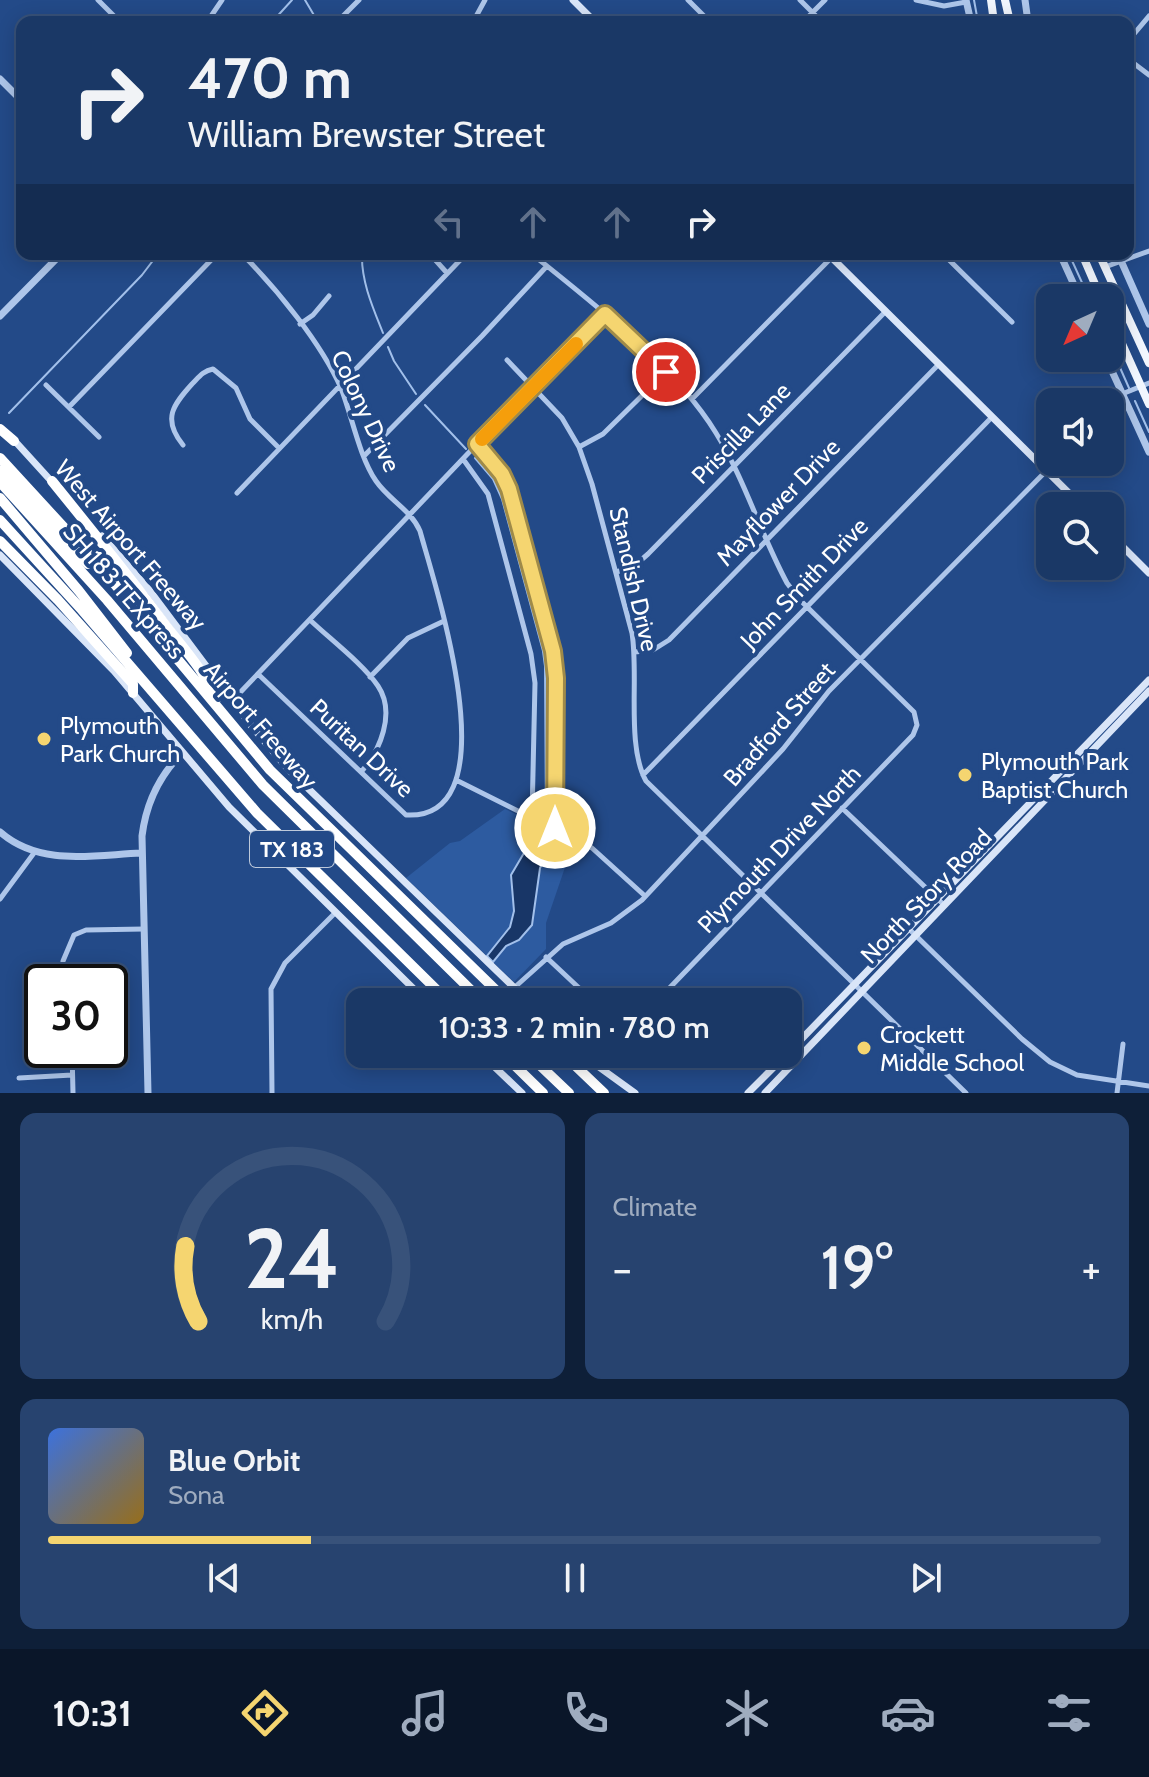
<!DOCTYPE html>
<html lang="en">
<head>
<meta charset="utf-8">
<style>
  body { margin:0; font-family:Cabin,sans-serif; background:#27436f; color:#f1f3f6; height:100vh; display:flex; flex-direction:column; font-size:30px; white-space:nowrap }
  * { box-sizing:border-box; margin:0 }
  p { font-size:26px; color:#9facbf }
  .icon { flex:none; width:44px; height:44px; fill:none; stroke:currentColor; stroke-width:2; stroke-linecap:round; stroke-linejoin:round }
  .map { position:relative; height:1093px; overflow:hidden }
  .sheet { display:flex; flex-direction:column; gap:20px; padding:20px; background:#0e1f38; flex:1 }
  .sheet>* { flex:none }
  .hud { position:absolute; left:16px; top:16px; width:1118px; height:244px; border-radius:16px; box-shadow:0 4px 20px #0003,0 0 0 2px #38527a; background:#1a3866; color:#f1f3f6; overflow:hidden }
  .needle { width:52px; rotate:224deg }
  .controls { position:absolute; left:1036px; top:284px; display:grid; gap:16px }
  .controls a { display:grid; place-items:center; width:88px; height:88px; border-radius:16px; background:#1a3866; box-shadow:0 4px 20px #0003,0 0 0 2px #38527a; font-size:40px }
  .speed { position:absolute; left:24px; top:964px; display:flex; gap:16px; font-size:40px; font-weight:700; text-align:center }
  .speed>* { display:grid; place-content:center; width:104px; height:104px; border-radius:50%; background:#1a3866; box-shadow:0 4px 20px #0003,0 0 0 2px #38527a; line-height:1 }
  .speed .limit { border:4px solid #111; border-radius:12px; background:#fff; color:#111 }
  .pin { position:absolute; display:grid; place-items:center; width:68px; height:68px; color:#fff; margin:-34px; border:4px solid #fff; border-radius:50%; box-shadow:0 2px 8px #0007 }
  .me { position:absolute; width:88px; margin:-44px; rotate:0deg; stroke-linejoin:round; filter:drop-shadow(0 0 6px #0008) }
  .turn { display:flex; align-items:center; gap:28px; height:168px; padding:0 40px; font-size:36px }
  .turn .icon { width:104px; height:104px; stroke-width:2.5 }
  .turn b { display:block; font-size:56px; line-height:68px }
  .lanes { display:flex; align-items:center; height:76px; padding:0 40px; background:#0003; justify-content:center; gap:40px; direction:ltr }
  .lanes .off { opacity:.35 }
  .big { font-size:60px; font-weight:600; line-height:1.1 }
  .sheet .card { flex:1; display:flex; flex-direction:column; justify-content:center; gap:12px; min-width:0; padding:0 28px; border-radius:16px; background:#27436f }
  .sheet .dial { align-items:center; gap:0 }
  .dial svg { height:208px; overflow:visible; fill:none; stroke:#38527a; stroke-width:7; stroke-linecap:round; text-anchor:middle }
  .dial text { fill:#f1f3f6; stroke:none }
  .song { display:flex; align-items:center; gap:24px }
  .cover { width:96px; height:96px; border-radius:12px; background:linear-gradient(135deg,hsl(220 70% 55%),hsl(40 70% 35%)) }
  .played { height:8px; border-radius:4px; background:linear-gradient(90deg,#f5d570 25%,#38527a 25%) }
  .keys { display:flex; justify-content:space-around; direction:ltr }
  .heat { display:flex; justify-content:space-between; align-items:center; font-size:44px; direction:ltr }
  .sheet .tiles { flex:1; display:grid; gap:20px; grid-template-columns:1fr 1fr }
  .card:last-child { grid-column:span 2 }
  .trip { position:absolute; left:346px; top:988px; width:456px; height:80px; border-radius:16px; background:#1a3866; box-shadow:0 4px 20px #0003,0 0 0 2px #38527a; font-weight:600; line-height:80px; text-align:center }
  .menu { display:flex; height:128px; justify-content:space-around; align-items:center; background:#0a1629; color:#9facbf }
  .menu .icon { width:56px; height:56px }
  .menu .selected { color:#f5d570 }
  .menu b { font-size:36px; color:#f1f3f6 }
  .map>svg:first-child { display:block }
  .green { fill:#2d5ba0 }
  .water { fill:#183667; stroke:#a2c0eb; stroke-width:2 }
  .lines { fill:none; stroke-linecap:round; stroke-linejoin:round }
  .stream { stroke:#a2c0eb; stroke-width:2 }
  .minor { stroke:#aec6ea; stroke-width:5 }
  .tertiary { stroke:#aec6ea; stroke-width:7 }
  .secondary { stroke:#d9e5f8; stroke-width:7 }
  .primary { stroke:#f1f6fe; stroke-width:8 }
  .motorway { stroke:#fff; stroke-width:10 }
  .route-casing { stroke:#9f8a49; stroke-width:20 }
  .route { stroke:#f5d570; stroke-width:14 }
  .slow { stroke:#f59e0b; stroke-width:14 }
  .poi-dot { fill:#f5d570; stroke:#234a88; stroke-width:3 }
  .labels { text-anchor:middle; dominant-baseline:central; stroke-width:8; stroke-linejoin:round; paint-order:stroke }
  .shield { fill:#234a88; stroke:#bdc9db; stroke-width:2 }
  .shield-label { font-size:22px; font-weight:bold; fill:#fff }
  .street-label { font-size:24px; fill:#fff; stroke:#234a88 }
  .poi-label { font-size:24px; fill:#fff; stroke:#234a88; text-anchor:start }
</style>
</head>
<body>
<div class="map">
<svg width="1149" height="1093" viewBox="0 0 1149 1093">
  <rect width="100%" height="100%" fill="#234a88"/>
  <path class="green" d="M 505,809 L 574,841 L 546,923 L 546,949 L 514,982 L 406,878 L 450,843 L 460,841 Z"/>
  <path class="water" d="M 531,841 L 549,849 L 540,868 L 532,925 L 519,940 L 506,946 L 493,962 L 487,956 L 510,927 L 514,911 L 511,875 Z"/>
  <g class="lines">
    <path class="stream" d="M 305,0 L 318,22
      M 974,0 L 978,22
      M 272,22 L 292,0
      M 362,254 C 361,281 373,308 383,333
      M 1069,254 L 1089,298
      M 1110,345 L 1129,388
      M 388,347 L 394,361 L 416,394
      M 1135,401 L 1149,432
      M 425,405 L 466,449
      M 9,413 L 142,275 L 158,254
      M 475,458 L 493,479 L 502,499 L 543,651 L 545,666 L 546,817
      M 539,845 L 545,832"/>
    <path class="minor" d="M 98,0 L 120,22
      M 688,0 L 710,22
      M 800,0 L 822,22
      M 916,0 L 944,6 L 966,2
      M 207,22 L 222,0
      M 337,22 L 359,0
      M 473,22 L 485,0
      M 583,22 L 588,16
      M 803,22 L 825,0
      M 1128,41 L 1149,16
      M 1128,59 L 1149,75
      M 242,254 C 277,289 321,343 341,388 C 352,416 359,456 376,481 C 389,500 411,510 420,531 C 434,583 514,821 406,815 L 258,674
      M 430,254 L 447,273
      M 532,254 C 593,303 675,366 716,433 C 745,480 761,535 787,583 L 799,599 L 914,712 L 917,725 L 913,735 L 656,1002
      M 943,254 L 1012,322
      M 1105,267 L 1149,251
      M 300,324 L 313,315 L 329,296
      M 507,360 L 562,418 L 579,447 L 592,484 L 632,633 C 639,676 626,745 646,781 L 966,1093
      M 46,385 L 99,437
      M 692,399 L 835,254
      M 69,407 L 217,254
      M 1110,407 L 1122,394 L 1149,383
      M 477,444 L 502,474 L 509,489 L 553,651 L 556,678 L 555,828
      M 183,445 C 162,419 173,405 192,384 C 199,377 203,371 213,369 L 236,388 L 250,419 L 279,448
      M 579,447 L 603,434 L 666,372
      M 365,455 L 482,336 L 547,266
      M 463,459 L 488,494 L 531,654 L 535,683 L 532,817
      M 237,493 L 466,254
      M 616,572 L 633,567 L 648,554 L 886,311
      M 310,620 C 330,639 363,664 378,686 C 396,713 380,751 361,772
      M 635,652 L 653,650 L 669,640 L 939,364
      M 370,677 L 408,638 L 444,621
      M 232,701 L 477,444 L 605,314
      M 643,775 L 992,417
      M 456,780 L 592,848 L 645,896
      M 842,808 L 944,905
      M 0,899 L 34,853
      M 909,929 L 1022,1039 L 1050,1062 L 1077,1075 L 1149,1086
      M 546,957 L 594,1002
      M 62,982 L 63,961 L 74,935 L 86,930 L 144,929
      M 515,987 L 563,944 L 611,923 L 642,900 L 783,749 L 829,691 L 1055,462
      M 72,1050 L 73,1093
      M 19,1078 L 72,1075
      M 272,1093 L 271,989 L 285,963 L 335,913
      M 1117,1093 L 1123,1044"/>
    <path class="tertiary" d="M 966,0 L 971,22
      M 1025,0 L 1028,22
      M 0,79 L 22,101
      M 1060,254 L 1080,298
      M 1118,254 L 1149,324
      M 0,316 L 61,254
      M 1106,358 L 1149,452
      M 0,832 C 40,867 93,855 141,853
      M 148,1093 L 142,836 C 146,804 159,776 182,753"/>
    <path class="secondary" d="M 573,0 L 595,22
      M 828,254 L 1082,506
      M 13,439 L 53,483
      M 1110,534 L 1149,573
      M 102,536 L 150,591 L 249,723 L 288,769 L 529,1002
      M 0,555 L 114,671 L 229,807 L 427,1002
      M 788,1053 L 1149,680
      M 481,1054 L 522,1093
      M 581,1054 L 635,1093
      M 748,1093 L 787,1054
      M 765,1093 L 1149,691"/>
    <path class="primary" d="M 991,0 L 994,22
      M 1005,0 L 1010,22
      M 1082,254 L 1101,298
      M 1099,254 L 1149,363
      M 1110,317 L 1149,404"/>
    <path class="motorway" d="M 0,429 L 14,441
      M 0,458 L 103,570 L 270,770 L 508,1002
      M 0,471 L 88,564
      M 52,481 C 91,529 130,577 167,627 C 184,649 206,673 216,699
      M 0,482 L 107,600 L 263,785 L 483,1002
      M 0,498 L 79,591 L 127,653
      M 0,520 L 82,610 L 257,813 L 449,1002
      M 0,541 L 58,600 L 133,684 L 133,693
      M 503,1054 L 543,1093
      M 528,1054 L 569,1093
      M 563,1054 L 604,1093"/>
  </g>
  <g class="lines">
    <defs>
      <path id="route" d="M 555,828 L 556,678 L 553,651 L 509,489 L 502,474 L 477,444 L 605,314 L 666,372"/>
    </defs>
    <use href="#route" class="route-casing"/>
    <use href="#route" class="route"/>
    <path class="slow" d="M 482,439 L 576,344"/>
  </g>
  <g class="poi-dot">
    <circle cx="44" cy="739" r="8"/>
    <circle cx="965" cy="775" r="8"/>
    <circle cx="864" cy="1048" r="8"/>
  </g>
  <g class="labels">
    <rect class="shield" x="250" y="831" width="84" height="36" rx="6"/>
    <g class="shield-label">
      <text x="292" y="849">TX 183</text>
    </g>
    <g class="street-label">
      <text transform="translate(366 411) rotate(65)">Colony Drive</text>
      <text transform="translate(741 433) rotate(-46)">Priscilla Lane</text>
      <text transform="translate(778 502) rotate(-46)">Mayflower Drive</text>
      <text transform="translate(131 545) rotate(49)">West Airport Freeway</text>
      <text transform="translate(634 579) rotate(77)">Standish Drive</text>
      <text transform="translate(804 583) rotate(-46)">John Smith Drive</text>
      <text transform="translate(124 591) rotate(49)">SH 183 TEXpress</text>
      <text transform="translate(779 724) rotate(-49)">Bradford Street</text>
      <text transform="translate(261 725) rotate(49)">Airport Freeway</text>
      <text transform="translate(362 748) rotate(43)">Puritan Drive</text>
      <text transform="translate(779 849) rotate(-46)">Plymouth Drive North</text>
      <text transform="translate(926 896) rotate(-46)">North Story Road</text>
    </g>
    <g class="poi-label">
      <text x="60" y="725">Plymouth<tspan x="60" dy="28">Park Church</tspan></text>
      <text x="981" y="761">Plymouth Park<tspan x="981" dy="28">Baptist Church</tspan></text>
      <text x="880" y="1034">Crockett<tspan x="880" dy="28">Middle School</tspan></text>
    </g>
  </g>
</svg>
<div class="controls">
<a><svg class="needle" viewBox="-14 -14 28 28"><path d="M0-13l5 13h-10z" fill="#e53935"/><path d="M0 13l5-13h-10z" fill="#9facbf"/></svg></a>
<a><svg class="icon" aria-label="sound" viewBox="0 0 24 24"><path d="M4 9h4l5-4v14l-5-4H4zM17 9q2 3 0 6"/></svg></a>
<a><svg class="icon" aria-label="search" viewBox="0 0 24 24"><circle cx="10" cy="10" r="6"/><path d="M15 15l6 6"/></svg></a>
</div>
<div class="speed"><div class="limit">30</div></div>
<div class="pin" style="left:666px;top:372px;background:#d93025"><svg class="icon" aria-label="arrive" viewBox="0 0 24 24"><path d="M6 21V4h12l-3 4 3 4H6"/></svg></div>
<svg class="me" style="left:555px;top:828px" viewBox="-20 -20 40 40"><circle r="17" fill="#f5d570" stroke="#fff" stroke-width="3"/><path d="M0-11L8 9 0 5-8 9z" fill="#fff"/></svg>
<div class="trip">10:33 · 2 min · 780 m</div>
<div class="hud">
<div class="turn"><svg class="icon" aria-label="right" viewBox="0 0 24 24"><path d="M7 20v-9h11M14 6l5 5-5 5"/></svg><div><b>470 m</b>William Brewster Street</div></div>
<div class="lanes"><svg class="icon off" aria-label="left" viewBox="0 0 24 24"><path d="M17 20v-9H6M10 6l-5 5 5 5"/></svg><svg class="icon off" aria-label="ahead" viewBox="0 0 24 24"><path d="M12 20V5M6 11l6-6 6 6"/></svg><svg class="icon off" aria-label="ahead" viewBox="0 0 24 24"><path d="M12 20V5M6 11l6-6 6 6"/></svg><svg class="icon" aria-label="right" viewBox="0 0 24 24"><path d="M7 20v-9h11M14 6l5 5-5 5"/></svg></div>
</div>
</div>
<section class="sheet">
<div class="tiles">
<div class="card dial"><svg viewBox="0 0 100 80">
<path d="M14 69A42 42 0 1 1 86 69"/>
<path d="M14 69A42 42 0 0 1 9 40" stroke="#f5d570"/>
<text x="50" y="56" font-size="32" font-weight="700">24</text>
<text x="50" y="72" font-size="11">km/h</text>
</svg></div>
<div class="card"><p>Climate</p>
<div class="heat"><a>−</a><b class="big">19°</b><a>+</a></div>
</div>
<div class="card">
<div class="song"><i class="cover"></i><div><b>Blue Orbit</b><p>Sona</p></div></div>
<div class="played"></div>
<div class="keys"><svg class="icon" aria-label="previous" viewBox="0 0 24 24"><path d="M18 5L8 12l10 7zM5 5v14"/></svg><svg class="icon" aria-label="pause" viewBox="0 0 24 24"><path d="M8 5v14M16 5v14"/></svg><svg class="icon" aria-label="next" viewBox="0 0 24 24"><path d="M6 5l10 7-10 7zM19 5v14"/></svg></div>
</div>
</div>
</section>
<nav class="menu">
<b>10:31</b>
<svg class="icon selected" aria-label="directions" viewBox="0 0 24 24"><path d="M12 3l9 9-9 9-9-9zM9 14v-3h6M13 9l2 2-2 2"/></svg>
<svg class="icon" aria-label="music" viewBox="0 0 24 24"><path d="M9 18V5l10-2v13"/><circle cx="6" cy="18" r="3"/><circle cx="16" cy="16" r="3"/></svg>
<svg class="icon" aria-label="phone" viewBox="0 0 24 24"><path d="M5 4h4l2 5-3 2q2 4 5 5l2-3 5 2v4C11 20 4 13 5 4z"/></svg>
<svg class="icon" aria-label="climate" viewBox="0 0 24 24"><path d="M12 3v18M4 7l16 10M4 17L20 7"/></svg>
<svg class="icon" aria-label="car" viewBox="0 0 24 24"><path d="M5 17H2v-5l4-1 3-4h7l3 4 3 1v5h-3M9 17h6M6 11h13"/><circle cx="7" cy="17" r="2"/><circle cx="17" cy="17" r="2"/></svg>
<svg class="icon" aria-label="filters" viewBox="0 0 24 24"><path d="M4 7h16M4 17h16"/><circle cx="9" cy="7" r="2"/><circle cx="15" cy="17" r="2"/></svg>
</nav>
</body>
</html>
